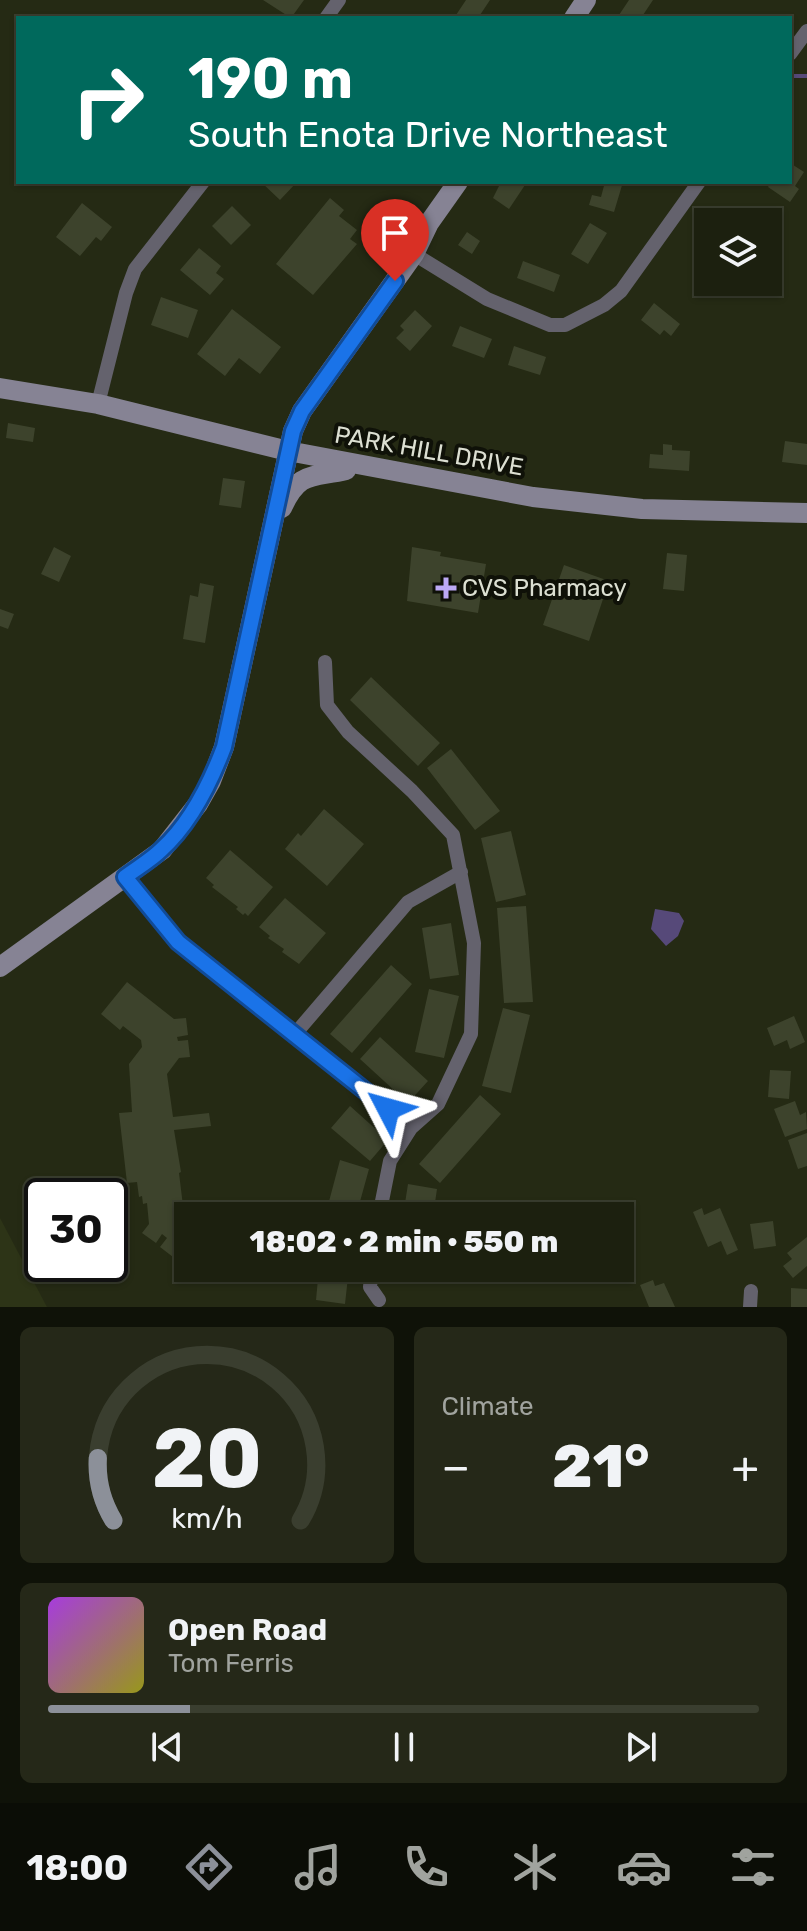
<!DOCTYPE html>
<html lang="en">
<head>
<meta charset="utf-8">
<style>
  body { margin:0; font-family:Rubik,sans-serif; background:#252818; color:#f1f3f6; height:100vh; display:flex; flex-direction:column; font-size:30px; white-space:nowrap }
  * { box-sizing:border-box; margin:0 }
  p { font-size:26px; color:#a0a39e }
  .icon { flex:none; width:44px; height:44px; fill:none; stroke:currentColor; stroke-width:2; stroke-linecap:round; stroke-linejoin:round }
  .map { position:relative; height:1307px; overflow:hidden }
  .details { display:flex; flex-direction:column; gap:20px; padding:20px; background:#0f1208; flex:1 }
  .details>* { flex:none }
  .hud { position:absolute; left:16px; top:16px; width:776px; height:168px; border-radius:0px; box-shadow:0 2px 6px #0004,0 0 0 2px #3a3e2f; background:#00695c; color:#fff; overflow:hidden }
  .controls { position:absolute; left:694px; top:208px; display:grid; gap:16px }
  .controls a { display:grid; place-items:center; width:88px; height:88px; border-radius:0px; background:#1c200f; box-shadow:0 2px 6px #0004,0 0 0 2px #3a3e2f; font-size:40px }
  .speed { position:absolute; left:24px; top:1178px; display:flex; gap:16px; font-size:40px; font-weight:700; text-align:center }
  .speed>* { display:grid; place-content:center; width:104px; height:104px; border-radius:50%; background:#1c200f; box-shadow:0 2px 6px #0004,0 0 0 2px #3a3e2f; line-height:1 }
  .speed .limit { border:4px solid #111; border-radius:12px; background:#fff; color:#111 }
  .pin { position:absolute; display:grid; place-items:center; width:68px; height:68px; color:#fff; margin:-82px -34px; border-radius:50% 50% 50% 0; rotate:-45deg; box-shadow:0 0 8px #0007 }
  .pin .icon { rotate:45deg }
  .me { position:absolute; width:88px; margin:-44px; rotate:309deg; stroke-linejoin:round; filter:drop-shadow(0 0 6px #0008) }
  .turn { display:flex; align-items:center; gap:28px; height:168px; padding:0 40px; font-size:36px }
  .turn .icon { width:104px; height:104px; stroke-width:2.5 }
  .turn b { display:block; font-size:56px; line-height:68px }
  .big { font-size:60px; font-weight:800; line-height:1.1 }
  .details .widget { flex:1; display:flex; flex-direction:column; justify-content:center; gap:12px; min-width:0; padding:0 28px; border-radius:12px; background:#252818 }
  .details .dial { align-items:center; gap:0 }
  .dial svg { height:208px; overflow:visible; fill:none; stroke:#3a3e2f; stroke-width:7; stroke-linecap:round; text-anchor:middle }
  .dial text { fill:#f1f3f6; stroke:none }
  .song { display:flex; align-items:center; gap:24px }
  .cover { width:96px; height:96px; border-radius:12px; background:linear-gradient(135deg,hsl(280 70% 55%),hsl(60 70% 35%)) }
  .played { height:8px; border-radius:4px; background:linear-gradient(90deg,#8c9099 20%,#3a3e2f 20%) }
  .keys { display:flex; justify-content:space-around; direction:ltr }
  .heat { display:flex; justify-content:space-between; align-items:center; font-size:44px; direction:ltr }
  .details .tiles { flex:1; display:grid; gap:20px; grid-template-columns:1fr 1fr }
  .widget:last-child { grid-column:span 2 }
  .trip { position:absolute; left:174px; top:1202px; width:460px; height:80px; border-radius:0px; background:#1c200f; box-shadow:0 2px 6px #0004,0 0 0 2px #3a3e2f; font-weight:800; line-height:80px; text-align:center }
  .tab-bar { display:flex; height:128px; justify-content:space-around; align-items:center; background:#0b0d06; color:#a0a39e }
  .tab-bar .icon { width:56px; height:56px }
  .tab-bar .current { color:#8c9099 }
  .tab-bar b { font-size:36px; color:#f1f3f6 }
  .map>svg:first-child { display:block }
  .built { fill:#2d3417 }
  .water { fill:#564979 }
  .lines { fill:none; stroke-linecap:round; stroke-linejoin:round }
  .stream { stroke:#564979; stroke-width:4 }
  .building { fill:#3d432c }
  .street { stroke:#64626d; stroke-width:14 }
  .secondary { stroke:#868394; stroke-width:20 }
  .route-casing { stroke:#114b97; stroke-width:20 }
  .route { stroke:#1a73e8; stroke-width:14 }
  .poi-dot { fill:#bca9f5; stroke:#0f1108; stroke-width:3 }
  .labels { text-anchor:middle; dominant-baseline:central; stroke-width:8; stroke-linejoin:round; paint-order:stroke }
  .street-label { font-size:24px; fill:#dcdfd2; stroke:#0f1108 }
  .poi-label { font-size:24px; fill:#dcdfd2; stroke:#0f1108; text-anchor:start }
</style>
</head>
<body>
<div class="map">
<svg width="807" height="1307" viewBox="0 0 807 1307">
  <rect width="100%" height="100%" fill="#252a14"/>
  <path class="built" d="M 0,1218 L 47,1307 L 0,1307 Z"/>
  <path class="water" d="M 655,909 L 679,913 L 684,921 L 678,936 L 666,946 L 651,929 Z"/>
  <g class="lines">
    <path class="stream" d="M 790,76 L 807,76"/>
  </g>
  <path class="building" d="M 263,0 L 304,0 L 291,18 Z
    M 466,0 L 490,0 L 478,18 L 454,18 Z
    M 629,0 L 653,0 L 641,18 L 617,18 Z
    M 790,163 L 804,172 L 795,186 L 799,189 L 790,202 L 768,187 L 771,182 L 790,182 Z
    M 261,182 L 297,182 L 280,200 Z
    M 501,182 L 527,182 L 509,209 L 493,198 Z
    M 605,182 L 623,182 L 614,212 L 589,205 L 592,195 L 601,197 Z
    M 330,198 L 344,210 L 339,216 L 357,230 L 350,239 L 357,244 L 313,295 L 276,264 Z
    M 82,203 L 112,227 L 101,241 L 96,237 L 80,256 L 56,237 Z
    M 232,206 L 251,225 L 231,245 L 212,226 Z
    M 590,223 L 607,233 L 588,264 L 571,254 Z
    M 467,232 L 480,241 L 472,254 L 458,245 Z
    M 199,248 L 221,266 L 216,273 L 224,279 L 210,295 L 180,270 Z
    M 708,255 L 708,280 L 700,283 L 692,260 Z
    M 523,261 L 560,275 L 554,292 L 517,278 Z
    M 161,297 L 198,310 L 188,338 L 151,325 Z
    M 654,303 L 680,324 L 671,336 L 664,330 L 660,335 L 641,320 Z
    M 232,309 L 281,347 L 260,374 L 239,358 L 225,376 L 197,354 Z
    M 415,310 L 432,326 L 410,351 L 396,338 L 404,330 L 400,326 Z
    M 460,326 L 492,339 L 484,358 L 452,346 Z
    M 514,346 L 546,357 L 540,375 L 508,365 Z
    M 8,423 L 35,428 L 33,442 L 6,438 Z
    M 785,441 L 807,444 L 807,465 L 782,462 Z
    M 663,444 L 672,445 L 672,450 L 690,451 L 689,471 L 649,468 L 650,454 L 663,455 Z
    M 223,478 L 245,481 L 241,508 L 219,505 Z
    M 54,547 L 71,556 L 59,582 L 41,574 Z
    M 412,547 L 441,552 L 440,556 L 486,564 L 478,613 L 407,601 Z
    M 667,553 L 687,555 L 684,591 L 663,589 Z
    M 564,565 L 609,581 L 589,641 L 543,625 Z
    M 200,583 L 214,586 L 205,643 L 183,639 L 190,595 L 198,597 Z
    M 0,609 L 14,614 L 8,629 L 0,626 Z
    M 371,677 L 440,743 L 418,766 L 350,700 Z
    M 451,749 L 500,811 L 475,830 L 427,768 Z
    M 324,809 L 364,844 L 327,886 L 285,849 L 298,833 L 301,836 Z
    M 511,831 L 526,895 L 496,902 L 481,838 Z
    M 230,850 L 273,887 L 248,916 L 245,913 L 243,915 L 236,909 L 238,907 L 212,887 L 214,885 L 206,878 Z
    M 285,898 L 326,933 L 299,964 L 282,952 L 284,949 L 268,938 L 270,936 L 259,927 Z
    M 526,906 L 533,1002 L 504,1003 L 497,908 Z
    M 451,923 L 459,975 L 430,979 L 422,928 Z
    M 391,965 L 412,984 L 352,1053 L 330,1034 Z
    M 127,982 L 174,1019 L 186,1018 L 188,1035 L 177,1037 L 178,1041 L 188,1040 L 190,1057 L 179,1058 L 167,1074 L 173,1117 L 209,1113 L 211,1126 L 174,1130 L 181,1172 L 179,1173 L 183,1206 L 189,1210 L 249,1204 L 250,1216 L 188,1216 L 188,1246 L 180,1247 L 173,1257 L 160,1247 L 167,1238 L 162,1234 L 156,1243 L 142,1233 L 149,1224 L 147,1203 L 143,1204 L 142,1196 L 139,1197 L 137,1182 L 127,1183 L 119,1113 L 132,1112 L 129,1064 L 142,1047 L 141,1040 L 123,1026 L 120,1030 L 101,1014 Z
    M 429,989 L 459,996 L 444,1058 L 415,1052 Z
    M 503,1008 L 530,1015 L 511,1093 L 482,1086 Z
    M 794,1016 L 805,1042 L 790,1049 L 787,1040 L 774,1046 L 767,1028 Z
    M 380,1037 L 428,1081 L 408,1103 L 360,1059 Z
    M 770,1070 L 791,1071 L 789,1099 L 768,1097 Z
    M 480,1095 L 501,1114 L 440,1183 L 419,1164 Z
    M 795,1101 L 800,1115 L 806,1112 L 807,1129 L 785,1137 L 774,1109 Z
    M 350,1106 L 388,1140 L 370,1161 L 331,1128 Z
    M 807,1133 L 807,1166 L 798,1169 L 788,1140 Z
    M 340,1160 L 369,1169 L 356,1216 L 327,1209 Z
    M 408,1184 L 437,1189 L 433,1216 L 403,1216 Z
    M 702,1208 L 704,1215 L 720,1208 L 738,1250 L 727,1255 L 721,1241 L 708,1247 L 693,1212 Z
    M 773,1221 L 776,1246 L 754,1249 L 750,1224 Z
    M 807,1237 L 807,1266 L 793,1278 L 783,1266 L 792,1259 L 787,1253 Z
    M 319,1268 L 349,1268 L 345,1304 L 316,1300 Z
    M 653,1280 L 655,1286 L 664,1283 L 675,1307 L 649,1307 L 640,1285 Z
    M 791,1288 L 807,1289 L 807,1307 L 791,1307 Z"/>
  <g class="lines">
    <path class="street" d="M 326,18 L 339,0
      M 790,54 L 807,31
      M 414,254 L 487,299 L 550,325 L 565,325 L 604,305 L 621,291 L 699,182
      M 98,404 L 126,293 L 135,269 L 203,182
      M 325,662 L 327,705 L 348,732 L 412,791 L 453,835 L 474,943 L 471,1034 L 438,1104 L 411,1128 L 390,1161 L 379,1216
      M 125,877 L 178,942 L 411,1128
      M 295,1034 L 408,902 L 461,872
      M 372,1268 L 370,1287 L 379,1300
      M 750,1307 L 751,1291"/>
    <path class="secondary" d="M 574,18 L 586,0
      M 0,388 L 98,404 L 288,451 L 533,497 L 642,509 L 807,513
      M 282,508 C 299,470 313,478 346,470
      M 0,967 L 162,850 L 198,804 L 211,781 L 224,747 L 293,431 L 302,411 L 414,254 L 429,223 L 458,182"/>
  </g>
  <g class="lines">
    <defs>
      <path id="route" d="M 388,1109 L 178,942 L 125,877 C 137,868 151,860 161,850 C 191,823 210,784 224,747 L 293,431 L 302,411 L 395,281"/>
    </defs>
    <use href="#route" class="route-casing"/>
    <use href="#route" class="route"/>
  </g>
  <path class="poi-dot" d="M442 576h8v8h8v8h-8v8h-8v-8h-8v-8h8z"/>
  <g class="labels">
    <g class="street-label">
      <text transform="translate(429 451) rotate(10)">PARK HILL DRIVE</text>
    </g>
    <g class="poi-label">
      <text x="462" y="588">CVS Pharmacy</text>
    </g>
  </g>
</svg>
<div class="controls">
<a><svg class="icon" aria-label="layers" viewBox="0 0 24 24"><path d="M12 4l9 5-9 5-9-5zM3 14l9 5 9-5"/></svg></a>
</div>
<div class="speed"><div class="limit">30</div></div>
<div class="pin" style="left:395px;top:281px;background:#d93025"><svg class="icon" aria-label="arrive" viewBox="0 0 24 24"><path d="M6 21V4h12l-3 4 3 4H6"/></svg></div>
<svg class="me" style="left:388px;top:1109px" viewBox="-20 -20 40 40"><path d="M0-17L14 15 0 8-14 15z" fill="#1a73e8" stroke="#fff" stroke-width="4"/></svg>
<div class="trip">18:02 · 2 min · 550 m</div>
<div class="hud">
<div class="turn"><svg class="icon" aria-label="right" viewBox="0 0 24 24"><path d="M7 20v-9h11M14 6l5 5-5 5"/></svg><div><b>190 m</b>South Enota Drive Northeast</div></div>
</div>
</div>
<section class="details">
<div class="tiles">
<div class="widget dial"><svg viewBox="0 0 100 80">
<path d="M14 69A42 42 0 1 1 86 69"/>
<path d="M14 69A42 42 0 0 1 8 45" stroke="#8c9099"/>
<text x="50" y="56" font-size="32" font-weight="700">20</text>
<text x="50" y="72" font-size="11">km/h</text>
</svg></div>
<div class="widget"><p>Climate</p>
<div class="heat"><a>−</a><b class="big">21°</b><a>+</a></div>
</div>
<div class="widget">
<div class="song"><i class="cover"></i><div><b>Open Road</b><p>Tom Ferris</p></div></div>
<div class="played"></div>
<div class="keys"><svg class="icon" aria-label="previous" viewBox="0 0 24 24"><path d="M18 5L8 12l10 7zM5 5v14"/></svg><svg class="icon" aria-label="pause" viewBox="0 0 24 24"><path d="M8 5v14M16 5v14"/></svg><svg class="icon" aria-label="next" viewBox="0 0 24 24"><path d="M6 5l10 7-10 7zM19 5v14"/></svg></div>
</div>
</div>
</section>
<nav class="tab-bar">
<b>18:00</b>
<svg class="icon current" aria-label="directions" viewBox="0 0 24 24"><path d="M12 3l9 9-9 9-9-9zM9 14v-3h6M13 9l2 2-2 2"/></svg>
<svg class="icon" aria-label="music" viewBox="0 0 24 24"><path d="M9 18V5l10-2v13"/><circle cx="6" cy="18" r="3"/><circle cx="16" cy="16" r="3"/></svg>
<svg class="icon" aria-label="phone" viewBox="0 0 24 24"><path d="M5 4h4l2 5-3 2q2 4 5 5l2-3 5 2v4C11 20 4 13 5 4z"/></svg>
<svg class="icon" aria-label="climate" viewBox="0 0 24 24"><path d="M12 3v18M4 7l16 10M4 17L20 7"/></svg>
<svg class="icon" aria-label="car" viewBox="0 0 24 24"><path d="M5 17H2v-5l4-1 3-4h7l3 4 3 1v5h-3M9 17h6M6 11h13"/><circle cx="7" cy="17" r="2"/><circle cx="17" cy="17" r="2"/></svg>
<svg class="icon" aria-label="filters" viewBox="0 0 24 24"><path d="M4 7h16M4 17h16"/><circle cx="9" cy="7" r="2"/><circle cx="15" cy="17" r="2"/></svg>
</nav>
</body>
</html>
